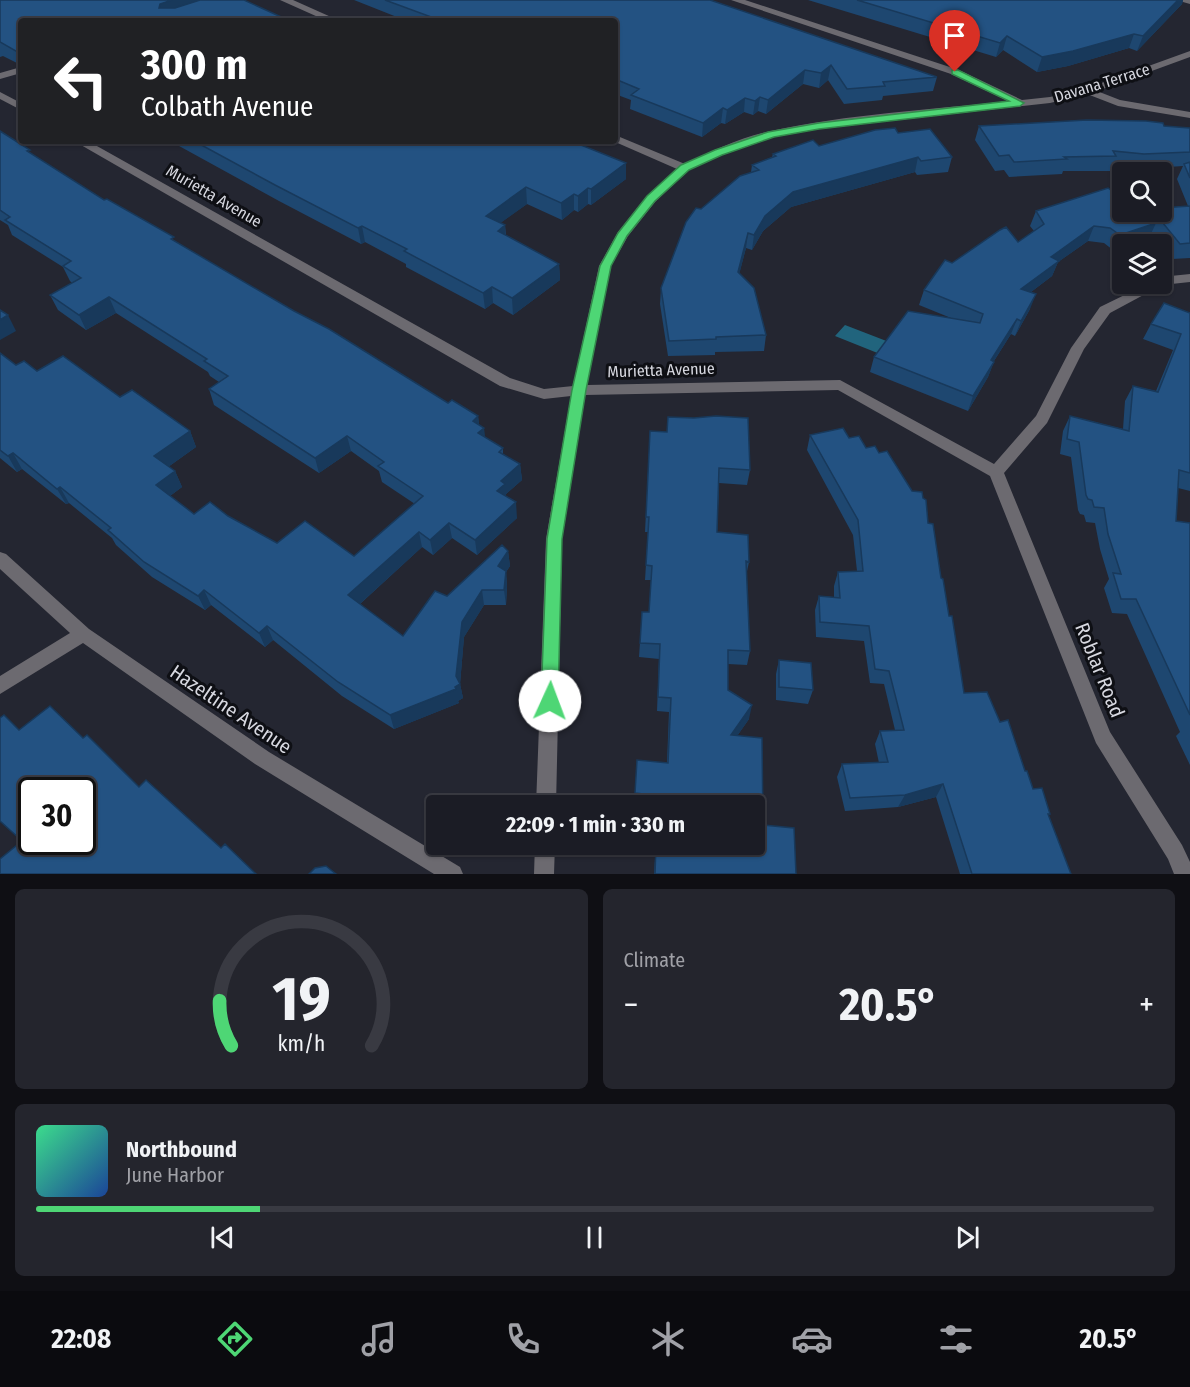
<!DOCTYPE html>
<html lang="en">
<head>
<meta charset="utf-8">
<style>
  body { margin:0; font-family:"Fira Sans Condensed",sans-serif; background:#24252d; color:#f1f3f6; height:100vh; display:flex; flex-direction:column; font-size:22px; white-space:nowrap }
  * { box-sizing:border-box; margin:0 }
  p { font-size:20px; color:#a0a1a7 }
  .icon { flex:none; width:33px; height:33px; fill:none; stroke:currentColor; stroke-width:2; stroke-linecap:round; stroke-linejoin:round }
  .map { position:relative; height:874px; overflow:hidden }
  .details { display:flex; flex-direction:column; gap:15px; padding:15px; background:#0f0f14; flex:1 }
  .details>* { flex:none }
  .banner { position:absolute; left:18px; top:18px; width:600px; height:126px; border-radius:6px; box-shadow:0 2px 4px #0004,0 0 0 2px #393a42; background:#202124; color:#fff; overflow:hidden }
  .tools { position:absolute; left:1112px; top:162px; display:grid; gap:12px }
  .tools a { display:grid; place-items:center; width:60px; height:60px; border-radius:6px; background:#1b1c25; box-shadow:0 2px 4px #0004,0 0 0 2px #393a42; font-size:30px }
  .speed { position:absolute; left:18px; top:777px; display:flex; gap:12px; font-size:30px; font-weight:700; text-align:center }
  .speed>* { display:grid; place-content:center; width:78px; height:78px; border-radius:50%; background:#1b1c25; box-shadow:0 2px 4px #0004,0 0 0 2px #393a42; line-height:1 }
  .speed .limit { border:3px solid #111; border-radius:9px; background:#fff; color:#111 }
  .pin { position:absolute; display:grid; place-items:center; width:51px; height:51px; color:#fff; margin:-62px -26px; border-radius:50% 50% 50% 0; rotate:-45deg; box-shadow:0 0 6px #0007 }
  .pin .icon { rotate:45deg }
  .me { position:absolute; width:66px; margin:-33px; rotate:2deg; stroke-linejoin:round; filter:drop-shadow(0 0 4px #0008) }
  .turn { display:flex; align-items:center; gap:21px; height:126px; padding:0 24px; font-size:27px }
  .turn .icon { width:78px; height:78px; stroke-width:2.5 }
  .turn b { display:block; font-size:42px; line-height:51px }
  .big { font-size:45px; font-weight:700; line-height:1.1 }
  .details .widget { flex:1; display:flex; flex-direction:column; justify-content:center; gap:9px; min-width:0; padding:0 21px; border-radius:9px; background:#24252d }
  .details .dial { align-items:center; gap:0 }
  .dial svg { height:156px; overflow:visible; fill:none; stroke:#393a42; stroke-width:7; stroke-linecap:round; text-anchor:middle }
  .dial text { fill:#f1f3f6; stroke:none }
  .song { display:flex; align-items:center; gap:18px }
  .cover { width:72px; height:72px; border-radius:9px; background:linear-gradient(135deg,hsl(150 70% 55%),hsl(220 70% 35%)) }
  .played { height:6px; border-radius:3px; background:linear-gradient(90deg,#4ed675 20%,#393a42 20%) }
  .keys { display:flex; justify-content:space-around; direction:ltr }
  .heat { display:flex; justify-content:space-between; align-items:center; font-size:33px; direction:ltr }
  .details .tiles { flex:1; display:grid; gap:15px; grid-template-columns:1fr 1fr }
  .widget:last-child { grid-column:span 2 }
  .trip { position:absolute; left:426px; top:795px; width:339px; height:60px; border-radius:6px; background:#1b1c25; box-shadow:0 2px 4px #0004,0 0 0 2px #393a42; font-weight:700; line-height:60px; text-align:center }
  .menu { display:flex; height:96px; justify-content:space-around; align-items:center; background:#0b0b0f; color:#a0a1a7 }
  .menu .icon { width:42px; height:42px }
  .menu .current { color:#4ed675 }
  .menu b { font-size:27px; color:#f1f3f6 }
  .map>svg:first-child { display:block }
  .water { fill:#21647d }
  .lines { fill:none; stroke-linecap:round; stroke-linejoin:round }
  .minor { fill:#6c6a70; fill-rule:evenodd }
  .wall { fill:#1e4770 }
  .shaded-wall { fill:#18395b }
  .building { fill:#235282; stroke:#18395b; stroke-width:1.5; fill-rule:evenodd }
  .route { fill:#4ed675; stroke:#338b4c; stroke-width:1.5 }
  .labels { text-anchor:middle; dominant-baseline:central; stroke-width:6; stroke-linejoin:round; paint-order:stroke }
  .street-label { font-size:16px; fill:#d7d8e0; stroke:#0e0f14 }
  .near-street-label { font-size:20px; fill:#d7d8e0; stroke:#0e0f14 }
</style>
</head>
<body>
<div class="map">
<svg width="1190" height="874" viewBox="0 0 1190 874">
  <rect width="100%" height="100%" fill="#242631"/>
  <path class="water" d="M 845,325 L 889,342 L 880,354 L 835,336 Z"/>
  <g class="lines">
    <path class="minor" d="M 280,0 L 293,0 L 340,21 L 327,21 Z
      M 731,0 L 745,0 L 959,70 L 1022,100 L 1050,97 L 1085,89 L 1190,51 L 1190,57 L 1097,91 L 1120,100 L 1190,112 L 1190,118 L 1118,106 L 1087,94 L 1050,103 L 818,129 L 773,137 L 722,155 L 689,170 L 655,202 L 628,236 L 611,266 L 587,385 L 840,380 L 994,464 L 1036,416 L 1071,348 L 1100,307 L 1147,284 L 1161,284 L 1161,277 L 1190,274 L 1190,282 L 1162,285 L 1110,313 L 1084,349 L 1047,423 L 1004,473 L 1110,732 L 1182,845 L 1190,862 L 1190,874 L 1174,874 L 1168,859 L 1096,743 L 990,476 L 838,390 L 585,395 L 562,539 L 556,806 L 536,806 L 546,539 L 571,396 L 544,399 L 500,386 L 74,141 L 88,141 L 510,378 L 544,389 L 573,386 L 599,266 L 618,232 L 647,196 L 677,169 L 613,141 L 615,141 L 615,135 L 685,164 C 712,151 741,137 771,131 C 847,114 931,110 1008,101 L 951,74 Z
      M 1181,0 L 1190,0 L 1190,4 L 1183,2 Z
      M 21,67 L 21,73 L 0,79 L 0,73 Z
      M 0,92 L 21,103 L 21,110 L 0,99 Z
      M 0,552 L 6,554 L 89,629 L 269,752 L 460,867 L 463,874 L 434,874 L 255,764 L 83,643 L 0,694 L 0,676 L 70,633 L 0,569 Z
      M 535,844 L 555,844 L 554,874 L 534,874 Z"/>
  </g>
  <path class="wall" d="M 0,0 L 21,21 L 21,65 L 3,56 L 0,57 Z
    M 354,0 L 710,0 L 937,77 L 933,91 L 883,96 L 882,100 L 844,104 L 828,80 L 819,88 L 803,84 L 766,114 L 758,111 L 753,115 L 744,112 L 725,124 L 721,123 L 702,137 L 630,109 L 631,100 L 615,94 L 615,21 L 407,21 Z
    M 808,0 L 1183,0 L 1182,4 L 1137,51 L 1129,48 L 1068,66 L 1037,72 L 1003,50 L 996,57 Z
    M 979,126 L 1164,126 L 1190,128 L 1190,258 L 1172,259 L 1152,232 L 1149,238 L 1122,244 L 1122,247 L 1113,250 L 1104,243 L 1088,241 L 1058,262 L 1052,276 L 1031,292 L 1030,309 L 1015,336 L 1011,334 L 994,361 L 988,377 L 968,411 L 870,372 L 874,357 L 951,318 L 919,305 L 924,290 L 952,263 L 1018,242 L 1034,231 L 1030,226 L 1036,211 L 1148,217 L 1150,212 L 1161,212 L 1188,206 L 1177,179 L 1183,166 L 1138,169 L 1111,167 L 1110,171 L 1063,171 L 1062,174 L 1009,177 L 1004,170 L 995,171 L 975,140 Z
    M 0,131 L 32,155 L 104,200 L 448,403 L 478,416 L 479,425 L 485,438 L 503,448 L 503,454 L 520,464 L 522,480 L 506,494 L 506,497 L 517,518 L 477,555 L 452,538 L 433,555 L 422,547 L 360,604 L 403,636 L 447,596 L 508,551 L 510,566 L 506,572 L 507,586 L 506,605 L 484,605 L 464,637 L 460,684 L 463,698 L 458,701 L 459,703 L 394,729 L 342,696 L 273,640 L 265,647 L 211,605 L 205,610 L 152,577 L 116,545 L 112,538 L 69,503 L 66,504 L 22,469 L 17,472 L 0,458 L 0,353 L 16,365 L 120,397 L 190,431 L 196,447 L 168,467 L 175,471 L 182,487 L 170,496 L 194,514 L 228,516 L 277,543 L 354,556 L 415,504 L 382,482 L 379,471 L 351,451 L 319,473 L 214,405 L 209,389 L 219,382 L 210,376 L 208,372 L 116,313 L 86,330 L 58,310 L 50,295 L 72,283 L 70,281 L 63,267 L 12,235 L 8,225 L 0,220 Z
    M 898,133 L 952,157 L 948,172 L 917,175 L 915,172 L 791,207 L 763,231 L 752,250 L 746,248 L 739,274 L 766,335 L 764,351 L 715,352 L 715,355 L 668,356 L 660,304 L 661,288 L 701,209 L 751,172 L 752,165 L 772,157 L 773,154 Z
    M 170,141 L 571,141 L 626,179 L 591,205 L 588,204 L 578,212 L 574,210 L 562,220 L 527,204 L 500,223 L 505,225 L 506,235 L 559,264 L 560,280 L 513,315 L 493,303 L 485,309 L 406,267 L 406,264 L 365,242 L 361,244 L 279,201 Z
    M 1190,312 L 1190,491 L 1178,488 L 1176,521 L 1190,523 L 1190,765 L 1176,736 L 1180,732 L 1127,614 L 1112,613 L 1104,588 L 1109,579 L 1100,549 L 1095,523 L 1086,522 L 1084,515 L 1080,514 L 1078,510 L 1071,457 L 1060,454 L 1063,431 L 1070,416 L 1123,429 L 1125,401 L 1133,386 L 1156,391 L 1173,350 L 1143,339 L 1151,324 Z
    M 650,431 L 750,470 L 747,485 L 719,483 L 717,532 L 749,562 L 746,576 L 750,651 L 747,665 L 728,664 L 728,690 L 749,719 L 737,736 L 763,825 L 796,874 L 654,874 L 656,844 L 754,844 L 754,806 L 634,806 L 637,760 L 667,763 L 669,712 L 657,711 L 659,659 L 639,657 L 642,612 L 649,612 L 651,580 L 645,580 L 648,532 L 645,532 Z
    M 810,435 L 849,438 L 866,448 L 879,453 L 928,523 L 949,616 L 964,693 L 1000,722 L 1033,789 L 1050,814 L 1048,816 L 1071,874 L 960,874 L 936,797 L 898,807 L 845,811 L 837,777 L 842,764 L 879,763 L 875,744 L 880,731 L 895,730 L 884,684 L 870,683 L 864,641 L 816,637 L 815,610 L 819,596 L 834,597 L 834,586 L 838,572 L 857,571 L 853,535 L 807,450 Z
    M 779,660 L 813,690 L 808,704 L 776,700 L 776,674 Z"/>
  <path class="shaded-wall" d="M 172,0 L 217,0 L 164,19 L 159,8 L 160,4 Z
    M 1178,0 L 1183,0 L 1182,4 L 1137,51 L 1143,36 Z
    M 1134,34 L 1129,48 L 1068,66 L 1037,72 L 1042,57 Z
    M 1007,36 L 1003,50 L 996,57 L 1000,43 Z
    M 831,65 L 828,80 L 819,88 L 821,73 Z
    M 805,70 L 803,84 L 766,114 L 768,100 Z
    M 760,97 L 758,111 L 753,115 L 755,101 Z
    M 745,98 L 744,112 L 725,124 L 727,110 Z
    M 723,108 L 721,123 L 702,137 L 703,123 Z
    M 918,157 L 915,172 L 791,207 L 763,231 L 752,250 L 754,235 L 765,216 L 793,192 Z
    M 626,163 L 626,179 L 591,205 L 591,189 Z
    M 526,187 L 527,204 L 488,232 L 486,216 Z
    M 588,188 L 588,204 L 578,212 L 578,196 Z
    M 574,194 L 574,210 L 562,220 L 561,203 Z
    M 1156,223 L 1149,238 L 1129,244 L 1122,244 L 1122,247 L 1113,250 L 1120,235 Z
    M 505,225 L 506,242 L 498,231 Z
    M 362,226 L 365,242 L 361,244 L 358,228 Z
    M 1094,226 L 1088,241 L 1058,262 L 1052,276 L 1015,304 L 1021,289 L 1051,257 Z
    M 748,233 L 746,248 L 736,287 L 738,272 Z
    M 559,264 L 560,280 L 513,315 L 512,298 Z
    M 492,287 L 493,303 L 485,309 L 483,293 Z
    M 1036,294 L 1030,309 L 1015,336 L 1021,321 Z
    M 109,297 L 116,313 L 86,330 L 79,315 Z
    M 8,315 L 16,331 L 0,340 L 0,320 Z
    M 1017,319 L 1011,334 L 985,375 L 991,360 Z
    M 994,362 L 988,377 L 968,411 L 973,396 Z
    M 478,416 L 480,431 L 484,428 L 486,443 L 478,434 L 473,421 Z
    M 190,431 L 196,447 L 161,472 L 154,456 Z
    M 347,436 L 351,451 L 319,473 L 315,458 Z
    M 13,453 L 22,469 L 17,472 L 8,456 Z
    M 520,464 L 522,480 L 506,494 L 506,499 L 497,491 L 501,481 Z
    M 175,471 L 182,487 L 163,501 L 156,485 Z
    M 60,487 L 69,503 L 66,504 L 57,489 Z
    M 516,502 L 517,518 L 477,555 L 475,540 Z
    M 449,523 L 452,538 L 433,555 L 430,540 Z
    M 419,532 L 422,547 L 353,610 L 348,595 Z
    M 508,551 L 510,566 L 506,572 L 507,586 L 506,605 L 504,590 L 498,566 Z
    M 204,590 L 211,605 L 205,610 L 198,596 Z
    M 482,590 L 484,605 L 464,637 L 460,684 L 463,698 L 458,701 L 459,703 L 394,729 L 390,715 L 455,687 L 462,622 Z
    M 267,626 L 273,640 L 265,647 L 259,633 Z
    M 752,705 L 749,719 L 728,749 L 731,735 Z
    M 943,784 L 936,797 L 898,807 L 905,795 Z"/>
  <path class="building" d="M 0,0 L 172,0 L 160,4 L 159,8 L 175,8 L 200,0 L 244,0 L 290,21 L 21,21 L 21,54 L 0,42 Z
    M 385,0 L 710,0 L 937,77 L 883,82 L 885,86 L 847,89 L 831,65 L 821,73 L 805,70 L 768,100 L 760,97 L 755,101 L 745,98 L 727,110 L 723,108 L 703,123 L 631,95 L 639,89 L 615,79 L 615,21 L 442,21 Z
    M 857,0 L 1178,0 L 1143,36 L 1134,34 L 1073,51 L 1042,57 L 1007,36 L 1000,43 Z
    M 1087,120 L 1146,121 L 1163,123 L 1164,126 L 1190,128 L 1190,152 L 1144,154 L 1113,151 L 1116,156 L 1064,157 L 1067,159 L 1014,162 L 1009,155 L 999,156 L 979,126 Z
    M 895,128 L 898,133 L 930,129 L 952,157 L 921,161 L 918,157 L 793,192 L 765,216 L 754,235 L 748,233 L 738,272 L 754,288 L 766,335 L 716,337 L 716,339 L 669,341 L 661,288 L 686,222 L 696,208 L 701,209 L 740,176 L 759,170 L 752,165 L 776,156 L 773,154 L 813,140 L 819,146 L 875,130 Z
    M 0,131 L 30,150 L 27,151 L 104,200 L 107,199 L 174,237 L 171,239 L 294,311 L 329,329 L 448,403 L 452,400 L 478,416 L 473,421 L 484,428 L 478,433 L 503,448 L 499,452 L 520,464 L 501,481 L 505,484 L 497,491 L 516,502 L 475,540 L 449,523 L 430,540 L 419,532 L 348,595 L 403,636 L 435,591 L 447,596 L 502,545 L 508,551 L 498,566 L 506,571 L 504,590 L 482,590 L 462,622 L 456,676 L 460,684 L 455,687 L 456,689 L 390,715 L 338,682 L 267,626 L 259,633 L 204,590 L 198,596 L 144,562 L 108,530 L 111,528 L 60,487 L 57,489 L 13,453 L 8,456 L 0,450 L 0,353 L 16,365 L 24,361 L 37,371 L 63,356 L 120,397 L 132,390 L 190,431 L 154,456 L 175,471 L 156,485 L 194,514 L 210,502 L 228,516 L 277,543 L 305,521 L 354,556 L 423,496 L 378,466 L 384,462 L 347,436 L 315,458 L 209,389 L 228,376 L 204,361 L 207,359 L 109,297 L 79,315 L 50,295 L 81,278 L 63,266 L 71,261 L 5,220 L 10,217 L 0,210 Z
    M 194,141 L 571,141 L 626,163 L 591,189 L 588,188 L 578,196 L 574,194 L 561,203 L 526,187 L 486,216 L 505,225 L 498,231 L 559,264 L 512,298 L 492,287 L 483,293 L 404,251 L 407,249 L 362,226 L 358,228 L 275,185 Z
    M 1190,162 L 1190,178 L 1184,164 Z
    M 1108,188 L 1122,198 L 1122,212 L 1141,212 L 1156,223 L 1120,235 L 1110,228 L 1094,226 L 1051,257 L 1059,261 L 1021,289 L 1036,294 L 1021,321 L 1017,319 L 991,360 L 994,362 L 973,396 L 874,357 L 908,311 L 980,323 L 983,314 L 924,290 L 945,260 L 952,263 L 1000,230 L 1006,227 L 1018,242 L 1044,224 L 1036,211 Z
    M 1190,206 L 1190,243 L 1180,244 L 1154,212 L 1161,212 L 1161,208 Z
    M 1164,303 L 1190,313 L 1190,473 L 1179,470 L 1176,521 L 1190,523 L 1190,715 L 1136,599 L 1121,599 L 1113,573 L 1121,574 L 1108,534 L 1104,508 L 1094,507 L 1092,500 L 1088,499 L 1086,495 L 1079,442 L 1067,439 L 1070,416 L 1129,431 L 1133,386 L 1158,392 L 1181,334 L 1151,324 Z
    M 0,310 L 8,315 L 0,320 Z
    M 716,416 L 748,418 L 750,470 L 719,468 L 717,532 L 748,535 L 749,562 L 746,561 L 750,651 L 728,650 L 728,690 L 752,705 L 731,735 L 762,738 L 763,825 L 794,828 L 796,874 L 655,874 L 656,844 L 754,844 L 754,806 L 659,806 L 659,796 L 635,793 L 637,760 L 668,763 L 671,698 L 658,697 L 660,644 L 640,643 L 642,612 L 649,612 L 652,566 L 646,565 L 649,517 L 646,517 L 650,431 L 667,432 L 668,417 L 694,418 Z
    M 843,428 L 849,438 L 859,436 L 866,448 L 875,446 L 879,453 L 887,451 L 912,491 L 922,492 L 923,498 L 926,500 L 928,523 L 933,524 L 941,578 L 943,579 L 949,616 L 952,616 L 964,693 L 987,692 L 1000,722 L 1008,720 L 1025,771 L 1027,771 L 1033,789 L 1042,788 L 1050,814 L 1048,814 L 1071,874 L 972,874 L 943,784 L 905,795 L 850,798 L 842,764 L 888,762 L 880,731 L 904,730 L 889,671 L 875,669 L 869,626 L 820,622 L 819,596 L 840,598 L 838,572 L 863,571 L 858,520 L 810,435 Z
    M 779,660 L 811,663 L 813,690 L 779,687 Z
    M 50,706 L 83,738 L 87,735 L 139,787 L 146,780 L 221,848 L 225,844 L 256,874 L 0,874 L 0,859 L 22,841 L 0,821 L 0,718 L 4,715 L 19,730 ZM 32,790 L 82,790 L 82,842 L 32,842 Z
    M 326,866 L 336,874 L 309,874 L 315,868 Z"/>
  <path class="route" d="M 952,70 L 958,70 L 1024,103 L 1020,106 L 819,129 L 774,137 L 722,155 L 689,170 L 655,201 L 627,236 L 611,266 L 586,390 L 562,539 L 558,701 L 556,706 L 550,709 L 544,706 L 541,701 L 547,539 L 572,390 L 600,266 L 618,233 L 647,196 L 681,165 L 715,150 L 768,132 L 819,123 L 1009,101 L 952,74 Z"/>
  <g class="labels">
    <g class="street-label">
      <text transform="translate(1102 83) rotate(-17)">Davana Terrace</text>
      <text transform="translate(214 196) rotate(30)">Murietta Avenue</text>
      <text transform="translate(661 370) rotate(-2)">Murietta Avenue</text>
    </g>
    <g class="near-street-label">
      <text transform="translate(1100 670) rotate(68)">Roblar Road</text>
      <text transform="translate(231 709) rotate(34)">Hazeltine Avenue</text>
    </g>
  </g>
</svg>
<div class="tools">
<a><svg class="icon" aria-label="search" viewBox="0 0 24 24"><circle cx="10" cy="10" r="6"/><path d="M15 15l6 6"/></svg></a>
<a><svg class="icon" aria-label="layers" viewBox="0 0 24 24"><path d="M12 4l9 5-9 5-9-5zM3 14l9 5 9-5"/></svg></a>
</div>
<div class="speed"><div class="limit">30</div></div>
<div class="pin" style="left:955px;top:72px;background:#d93025"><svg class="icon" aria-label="arrive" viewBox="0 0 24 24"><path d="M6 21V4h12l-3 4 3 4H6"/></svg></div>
<svg class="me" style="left:550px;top:701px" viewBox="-20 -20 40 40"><circle r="19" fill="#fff"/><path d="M0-13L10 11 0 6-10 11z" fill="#4ed675"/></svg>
<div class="trip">22:09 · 1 min · 330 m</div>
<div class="banner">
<div class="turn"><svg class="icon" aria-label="left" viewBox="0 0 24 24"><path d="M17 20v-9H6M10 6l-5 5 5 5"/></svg><div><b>300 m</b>Colbath Avenue</div></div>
</div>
</div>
<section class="details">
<div class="tiles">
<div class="widget dial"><svg viewBox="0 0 100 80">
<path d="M14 69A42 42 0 1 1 86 69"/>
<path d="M14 69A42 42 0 0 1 8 46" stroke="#4ed675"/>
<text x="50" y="56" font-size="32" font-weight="700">19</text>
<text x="50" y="72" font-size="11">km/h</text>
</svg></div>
<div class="widget"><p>Climate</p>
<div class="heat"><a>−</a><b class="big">20.5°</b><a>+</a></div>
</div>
<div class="widget">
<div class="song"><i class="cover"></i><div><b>Northbound</b><p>June Harbor</p></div></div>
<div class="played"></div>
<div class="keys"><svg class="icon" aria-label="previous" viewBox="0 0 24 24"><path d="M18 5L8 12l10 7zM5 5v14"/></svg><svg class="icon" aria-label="pause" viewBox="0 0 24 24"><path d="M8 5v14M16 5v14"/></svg><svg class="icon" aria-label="next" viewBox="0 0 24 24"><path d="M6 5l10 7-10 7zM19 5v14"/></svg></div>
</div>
</div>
</section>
<nav class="menu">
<b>22:08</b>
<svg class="icon current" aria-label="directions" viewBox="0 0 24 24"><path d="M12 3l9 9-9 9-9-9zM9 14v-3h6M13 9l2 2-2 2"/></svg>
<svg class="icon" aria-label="music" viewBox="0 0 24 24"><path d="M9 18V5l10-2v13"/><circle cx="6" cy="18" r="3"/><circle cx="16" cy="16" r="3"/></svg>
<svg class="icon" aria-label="phone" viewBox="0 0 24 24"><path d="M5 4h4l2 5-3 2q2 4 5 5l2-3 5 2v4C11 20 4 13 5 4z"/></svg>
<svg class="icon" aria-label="climate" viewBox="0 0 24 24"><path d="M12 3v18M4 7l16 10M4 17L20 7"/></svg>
<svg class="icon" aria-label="car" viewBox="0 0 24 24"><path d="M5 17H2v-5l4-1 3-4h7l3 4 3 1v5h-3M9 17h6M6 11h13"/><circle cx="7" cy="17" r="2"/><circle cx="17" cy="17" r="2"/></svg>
<svg class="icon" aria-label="filters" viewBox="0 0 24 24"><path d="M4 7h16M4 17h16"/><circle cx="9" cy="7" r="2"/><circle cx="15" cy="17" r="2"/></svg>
<b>20.5°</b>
</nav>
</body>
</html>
